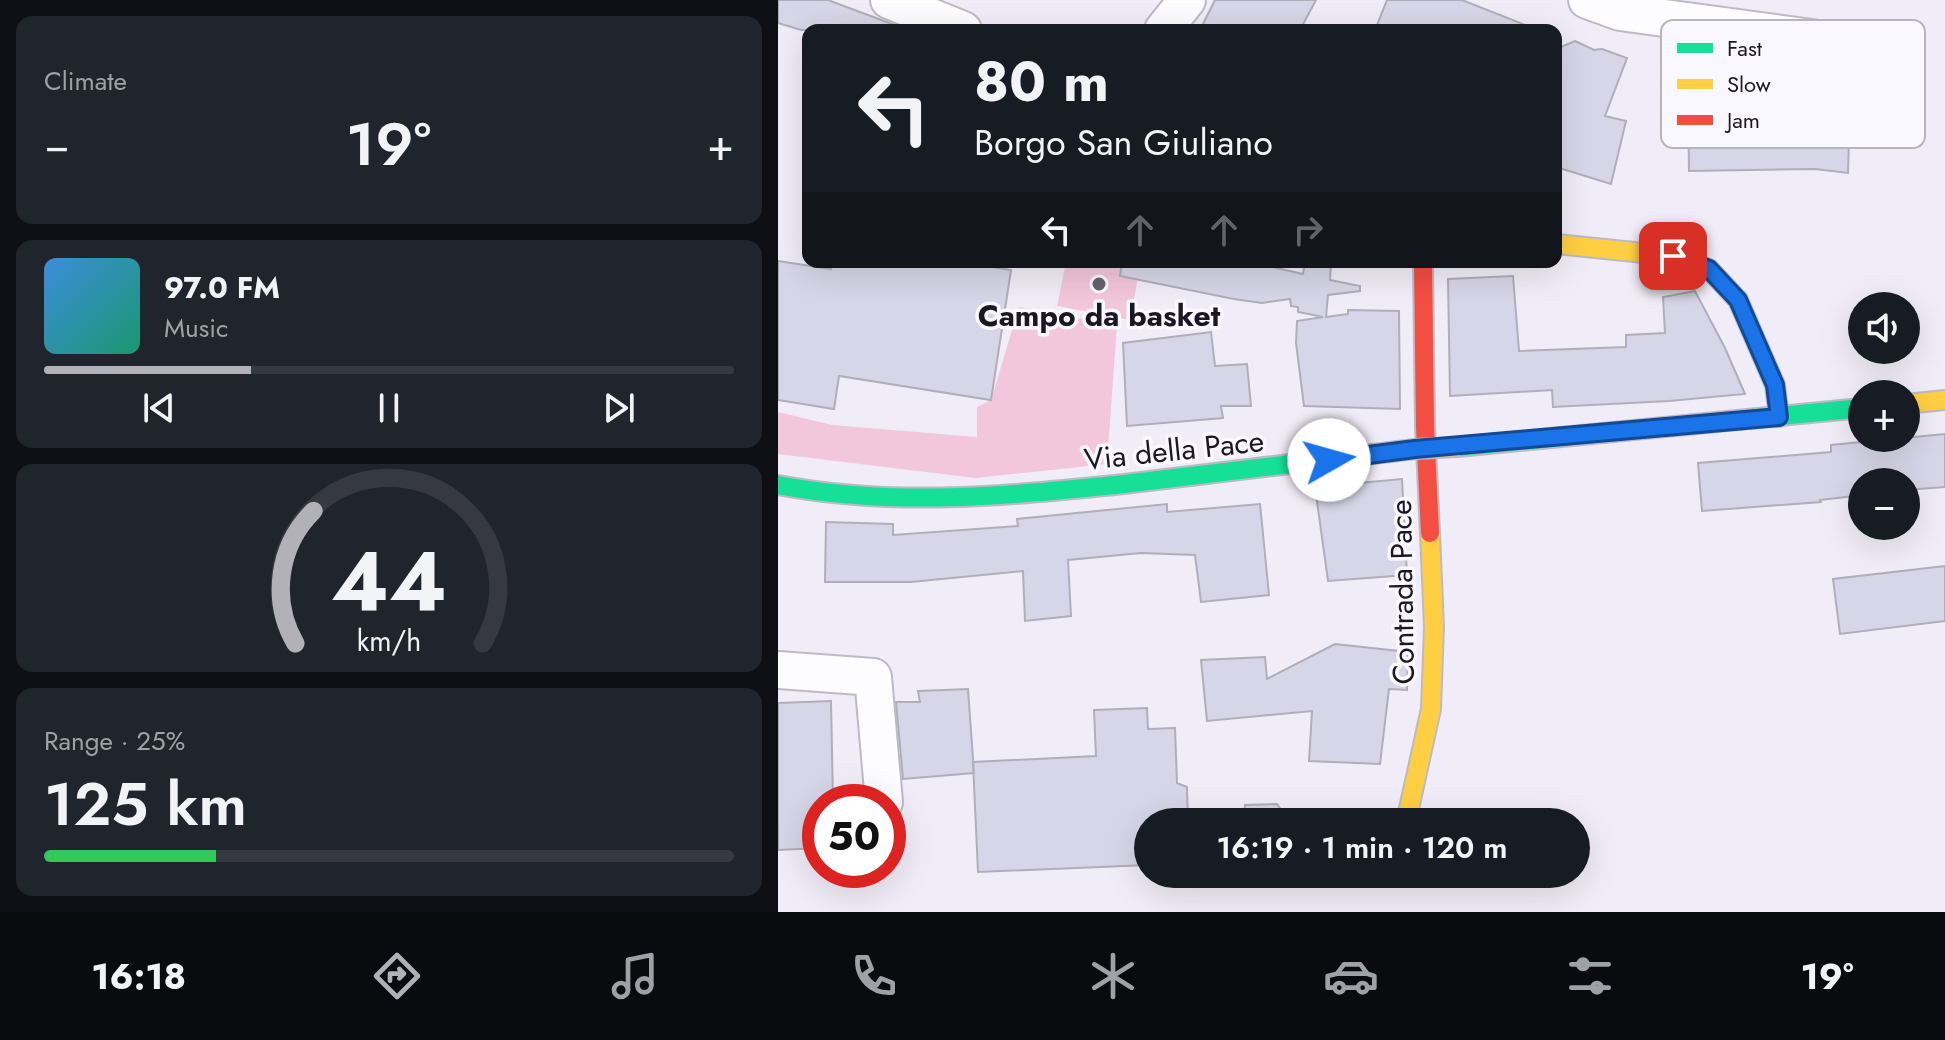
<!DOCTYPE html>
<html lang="en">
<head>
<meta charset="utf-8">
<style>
  body { margin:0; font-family:Jost,sans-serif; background:#20242c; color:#f1f3f6; height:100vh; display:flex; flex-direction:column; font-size:30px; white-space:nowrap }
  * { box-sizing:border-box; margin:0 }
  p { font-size:26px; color:#9ea1a6 }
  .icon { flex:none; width:44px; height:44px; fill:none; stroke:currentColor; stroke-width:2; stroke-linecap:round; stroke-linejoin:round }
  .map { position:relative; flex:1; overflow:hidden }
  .side { display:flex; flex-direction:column; gap:16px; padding:16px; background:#0d0f14; width:778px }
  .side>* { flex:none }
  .banner { position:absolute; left:24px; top:24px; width:760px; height:244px; border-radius:16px; box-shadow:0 8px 32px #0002; background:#171b24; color:#f1f3f6; overflow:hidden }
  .controls { position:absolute; left:1070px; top:292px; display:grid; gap:16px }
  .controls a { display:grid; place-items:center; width:72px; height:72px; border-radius:50%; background:#171b24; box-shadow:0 8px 32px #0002; font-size:40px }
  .speed { position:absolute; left:24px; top:784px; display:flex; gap:16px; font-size:40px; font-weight:700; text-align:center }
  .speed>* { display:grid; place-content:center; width:104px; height:104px; border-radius:50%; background:#171b24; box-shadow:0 8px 32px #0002; line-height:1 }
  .speed .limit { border:12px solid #d22; background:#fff; color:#111 }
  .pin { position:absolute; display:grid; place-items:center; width:68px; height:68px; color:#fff; margin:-34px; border-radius:16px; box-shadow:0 4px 12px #0006 }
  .me { position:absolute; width:88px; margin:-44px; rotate:83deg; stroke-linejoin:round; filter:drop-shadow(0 0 6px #0008) }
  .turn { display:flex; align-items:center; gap:28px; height:168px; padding:0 40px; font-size:36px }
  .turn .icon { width:104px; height:104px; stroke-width:2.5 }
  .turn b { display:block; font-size:56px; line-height:68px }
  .lanes { display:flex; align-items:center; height:76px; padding:0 40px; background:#0003; justify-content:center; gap:40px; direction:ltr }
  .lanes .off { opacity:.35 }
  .big { font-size:60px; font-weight:600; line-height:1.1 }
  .side .card { flex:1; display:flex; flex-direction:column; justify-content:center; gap:12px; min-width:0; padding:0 28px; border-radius:16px; background:#20242c }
  .side .dial { align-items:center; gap:0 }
  .dial svg { height:208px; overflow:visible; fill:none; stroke:#363941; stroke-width:7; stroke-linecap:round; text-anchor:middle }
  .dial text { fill:#f1f3f6; stroke:none }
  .song { display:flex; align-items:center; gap:24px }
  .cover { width:96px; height:96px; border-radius:12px; background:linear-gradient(135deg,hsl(210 70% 55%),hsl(160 70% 35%)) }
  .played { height:8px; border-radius:4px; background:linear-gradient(90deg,#b2b1b9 30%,#363941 30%) }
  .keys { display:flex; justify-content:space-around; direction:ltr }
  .heat { display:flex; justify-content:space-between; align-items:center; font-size:44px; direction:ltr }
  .charge { height:12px; border-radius:6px; background:linear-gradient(90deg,#34c759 25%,#363941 0) }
  .trip { position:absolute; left:356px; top:808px; width:456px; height:80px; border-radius:40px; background:#171b24; box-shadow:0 8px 32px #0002; font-weight:600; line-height:80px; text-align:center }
  .tab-bar { display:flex; height:128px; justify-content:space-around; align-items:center; background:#090b0e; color:#9ea1a6 }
  .tab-bar .icon { width:56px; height:56px }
  .tab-bar .selected { color:#b2b1b9 }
  .tab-bar b { font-size:36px; color:#f1f3f6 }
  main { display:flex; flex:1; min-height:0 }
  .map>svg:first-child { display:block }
  .green { fill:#f2c6db }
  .building { fill:#d6d6e8; stroke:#afaeb9; stroke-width:2 }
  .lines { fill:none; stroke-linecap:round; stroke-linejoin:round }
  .street-casing { stroke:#bebac5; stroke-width:40 }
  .fast-casing { stroke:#bebac5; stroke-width:22 }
  .slow-casing { stroke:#bebac5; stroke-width:22 }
  .jam-casing { stroke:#bebac5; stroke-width:22 }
  .street { stroke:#fdfcfe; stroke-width:36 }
  .fast { stroke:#16e098; stroke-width:18 }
  .slow { stroke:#ffcf43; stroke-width:18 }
  .jam { stroke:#f24e42; stroke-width:18 }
  .slow-bridge-casing { stroke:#bebac5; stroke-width:22; stroke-linecap:butt }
  .slow-bridge { stroke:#ffcf43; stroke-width:18 }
  .route-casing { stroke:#114b97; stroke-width:20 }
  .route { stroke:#1a73e8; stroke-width:14 }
  .poi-dot { fill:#66616e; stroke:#faf8ff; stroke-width:3 }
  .labels { text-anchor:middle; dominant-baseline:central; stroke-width:7; stroke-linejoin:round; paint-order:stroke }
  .poi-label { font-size:30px; font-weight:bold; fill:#1b1623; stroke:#faf8ff }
  .street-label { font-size:30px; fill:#1b1623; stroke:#faf8ff }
  .key { fill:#faf8ff; stroke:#b7b4bd; stroke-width:2 }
  .key-label { font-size:22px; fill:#1b1623 }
</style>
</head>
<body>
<main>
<section class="side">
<div class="card"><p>Climate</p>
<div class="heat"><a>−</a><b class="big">19°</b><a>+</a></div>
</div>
<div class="card">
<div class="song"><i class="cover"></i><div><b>97.0 FM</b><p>Music</p></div></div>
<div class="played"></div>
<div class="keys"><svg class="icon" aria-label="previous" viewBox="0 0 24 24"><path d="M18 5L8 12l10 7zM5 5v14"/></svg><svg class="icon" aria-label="pause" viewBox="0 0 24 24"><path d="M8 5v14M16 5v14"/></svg><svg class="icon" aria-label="next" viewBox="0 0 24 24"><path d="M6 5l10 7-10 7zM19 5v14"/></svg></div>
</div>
<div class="card dial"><svg viewBox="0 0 100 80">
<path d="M14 69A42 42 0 1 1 86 69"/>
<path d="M14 69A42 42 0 0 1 21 18" stroke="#b2b1b9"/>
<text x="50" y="56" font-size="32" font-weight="700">44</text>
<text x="50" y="72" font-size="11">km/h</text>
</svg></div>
<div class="card"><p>Range · 25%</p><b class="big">125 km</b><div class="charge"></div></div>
</section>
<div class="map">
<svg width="1167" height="912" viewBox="0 0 1167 912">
  <rect width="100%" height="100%" fill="#f1edf8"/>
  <path class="green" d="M 288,262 L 363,262 L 352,320 L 279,306 Z
    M 241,307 L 339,325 L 329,464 L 197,478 L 0,454 L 0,412 L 54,425 L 199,437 L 199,407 L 213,400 Z"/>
  <path class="building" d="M 0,0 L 50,0 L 122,27 L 122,30 L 23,30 L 0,23 Z
    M 437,0 L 538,0 L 522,30 L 422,30 Z
    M 609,0 L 684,0 L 755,28 L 754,30 L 597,30 Z
    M 797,41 L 816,50 L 824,49 L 849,58 L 827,116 L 848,121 L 833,184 L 778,167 L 778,49 Z
    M 910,102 L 1072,105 L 1070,173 L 1037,169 L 911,171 Z
    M 0,261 L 53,269 L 54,262 L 182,262 L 233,270 L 213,400 L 61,376 L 56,409 L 0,400 Z
    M 344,262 L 472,262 L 525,274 L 527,262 L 553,262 L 552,280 L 582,286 L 582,291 L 550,295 L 548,317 L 570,314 L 570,310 L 621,311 L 622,409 L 526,406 L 518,343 L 519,321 L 545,317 L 520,312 L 520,307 L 513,306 L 512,299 L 484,303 L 456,299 L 342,276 Z
    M 735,276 L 741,351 L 848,347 L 848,335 L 887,333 L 885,297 L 917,291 L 947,348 L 967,394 L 891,401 L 775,407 L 774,390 L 672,396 L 670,279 Z
    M 433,332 L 437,366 L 469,364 L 473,406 L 443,406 L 445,418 L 349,426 L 345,343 Z
    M 1167,434 L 1167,487 L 1128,490 L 1128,482 L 1084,482 L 1084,495 L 1042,500 L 1043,502 L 924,511 L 920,463 L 1053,452 L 1053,445 Z
    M 624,479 L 629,575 L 550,581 L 537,487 Z
    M 389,504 L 389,512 L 482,504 L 491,595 L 423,602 L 417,555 L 363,553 L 290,560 L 293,616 L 247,621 L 245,571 L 133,582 L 47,582 L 48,522 L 115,524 L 115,535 L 240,526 L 239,519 Z
    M 1167,566 L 1167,621 L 1062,634 L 1055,579 Z
    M 557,644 L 630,652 L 629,690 L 611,689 L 602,764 L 531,761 L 534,711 L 429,721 L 423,660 L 487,657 L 489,679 Z
    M 190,689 L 196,773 L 125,779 L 118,702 L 142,702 L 140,691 Z
    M 53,701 L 55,802 L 42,802 L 42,848 L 0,850 L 0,703 Z
    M 369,708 L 370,729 L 397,728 L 399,783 L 409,787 L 410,822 L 370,822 L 370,865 L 200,872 L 195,762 L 318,756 L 316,710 Z
    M 499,804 L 512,822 L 466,822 L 467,805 Z"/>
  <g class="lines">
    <defs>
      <path id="street" d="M 111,0 L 185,30
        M 809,0 L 842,12 L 1099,47
        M 385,30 L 409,0
        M 0,670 L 95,677 L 106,802"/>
      <path id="fast" d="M 680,447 L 1084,408
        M 0,485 C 118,507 228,496 346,484 C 443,473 540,461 637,449"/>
      <path id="slow" d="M 778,244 L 895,256 L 931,269 L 960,300 L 997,385 L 1001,417
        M 1128,404 L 1167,400
        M 628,822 L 653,709 L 656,627 L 652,533"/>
      <path id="jam" d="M 645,262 L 647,427 L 652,533"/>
    </defs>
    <use href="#street" class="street-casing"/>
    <use href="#fast" class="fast-casing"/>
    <use href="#slow" class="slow-casing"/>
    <use href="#jam" class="jam-casing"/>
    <use href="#street" class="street"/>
    <use href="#fast" class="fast"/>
    <use href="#slow" class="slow"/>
    <use href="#jam" class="jam"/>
    <defs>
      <path id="slow-bridge" d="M 637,449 L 680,447"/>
    </defs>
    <use href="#slow-bridge" class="slow-bridge-casing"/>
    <use href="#slow-bridge" class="slow-bridge"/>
  </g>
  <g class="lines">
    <defs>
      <path id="route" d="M 551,460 L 637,449 L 1001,417 L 997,385 L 960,300 L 931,269 L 895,256"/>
    </defs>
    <use href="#route" class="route-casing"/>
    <use href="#route" class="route"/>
  </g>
  <circle class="poi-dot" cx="321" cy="284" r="8"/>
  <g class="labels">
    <g class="poi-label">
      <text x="321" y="315">Campo da basket</text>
    </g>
    <g class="street-label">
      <text transform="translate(396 450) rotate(-6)">Via della Pace</text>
      <text transform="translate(624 592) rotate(-91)">Contrada Pace</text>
    </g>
  </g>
  <rect x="883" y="20" width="264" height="128" rx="12" class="key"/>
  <rect x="899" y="43" width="36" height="10" fill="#16e098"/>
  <rect x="899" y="79" width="36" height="10" fill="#ffcf43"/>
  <rect x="899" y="115" width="36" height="10" fill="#f24e42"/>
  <g class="key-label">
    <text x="949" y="56">Fast</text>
    <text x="949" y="92">Slow</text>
    <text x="949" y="128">Jam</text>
  </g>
</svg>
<div class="controls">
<a><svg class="icon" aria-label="sound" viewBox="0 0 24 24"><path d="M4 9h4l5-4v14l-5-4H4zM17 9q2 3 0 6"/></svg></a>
<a>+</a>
<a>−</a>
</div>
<div class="speed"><div class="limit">50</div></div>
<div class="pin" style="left:895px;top:256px;background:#d93025"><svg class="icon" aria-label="arrive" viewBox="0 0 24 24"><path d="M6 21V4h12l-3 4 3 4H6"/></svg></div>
<svg class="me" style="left:551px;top:460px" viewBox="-20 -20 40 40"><circle r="19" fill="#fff"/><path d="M0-13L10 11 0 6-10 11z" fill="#1a73e8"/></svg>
<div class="trip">16:19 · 1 min · 120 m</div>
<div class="banner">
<div class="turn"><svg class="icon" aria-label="left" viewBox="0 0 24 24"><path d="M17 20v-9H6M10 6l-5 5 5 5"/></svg><div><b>80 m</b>Borgo San Giuliano</div></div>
<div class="lanes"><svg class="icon" aria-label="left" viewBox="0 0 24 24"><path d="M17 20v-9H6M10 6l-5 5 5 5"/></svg><svg class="icon off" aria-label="ahead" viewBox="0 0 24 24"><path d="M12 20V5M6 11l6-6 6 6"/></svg><svg class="icon off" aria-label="ahead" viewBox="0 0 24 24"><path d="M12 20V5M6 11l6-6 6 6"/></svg><svg class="icon off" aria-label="right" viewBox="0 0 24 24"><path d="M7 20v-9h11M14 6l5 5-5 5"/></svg></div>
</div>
</div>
</main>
<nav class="tab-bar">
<b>16:18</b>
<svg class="icon selected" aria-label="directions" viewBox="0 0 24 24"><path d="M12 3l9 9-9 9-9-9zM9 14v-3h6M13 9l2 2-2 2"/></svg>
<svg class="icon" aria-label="music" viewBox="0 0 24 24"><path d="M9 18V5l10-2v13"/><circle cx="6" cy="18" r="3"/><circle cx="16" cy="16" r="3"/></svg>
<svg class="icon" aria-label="phone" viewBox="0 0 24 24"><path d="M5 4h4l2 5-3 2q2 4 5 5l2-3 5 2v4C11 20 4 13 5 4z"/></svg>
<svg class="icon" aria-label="climate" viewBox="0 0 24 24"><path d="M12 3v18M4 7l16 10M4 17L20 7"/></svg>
<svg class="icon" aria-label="car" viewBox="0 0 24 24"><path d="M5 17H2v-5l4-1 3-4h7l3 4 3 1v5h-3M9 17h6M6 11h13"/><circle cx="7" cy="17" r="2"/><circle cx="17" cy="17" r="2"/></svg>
<svg class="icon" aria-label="filters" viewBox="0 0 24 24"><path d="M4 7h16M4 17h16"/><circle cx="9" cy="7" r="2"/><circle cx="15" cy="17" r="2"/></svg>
<b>19°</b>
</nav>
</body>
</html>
